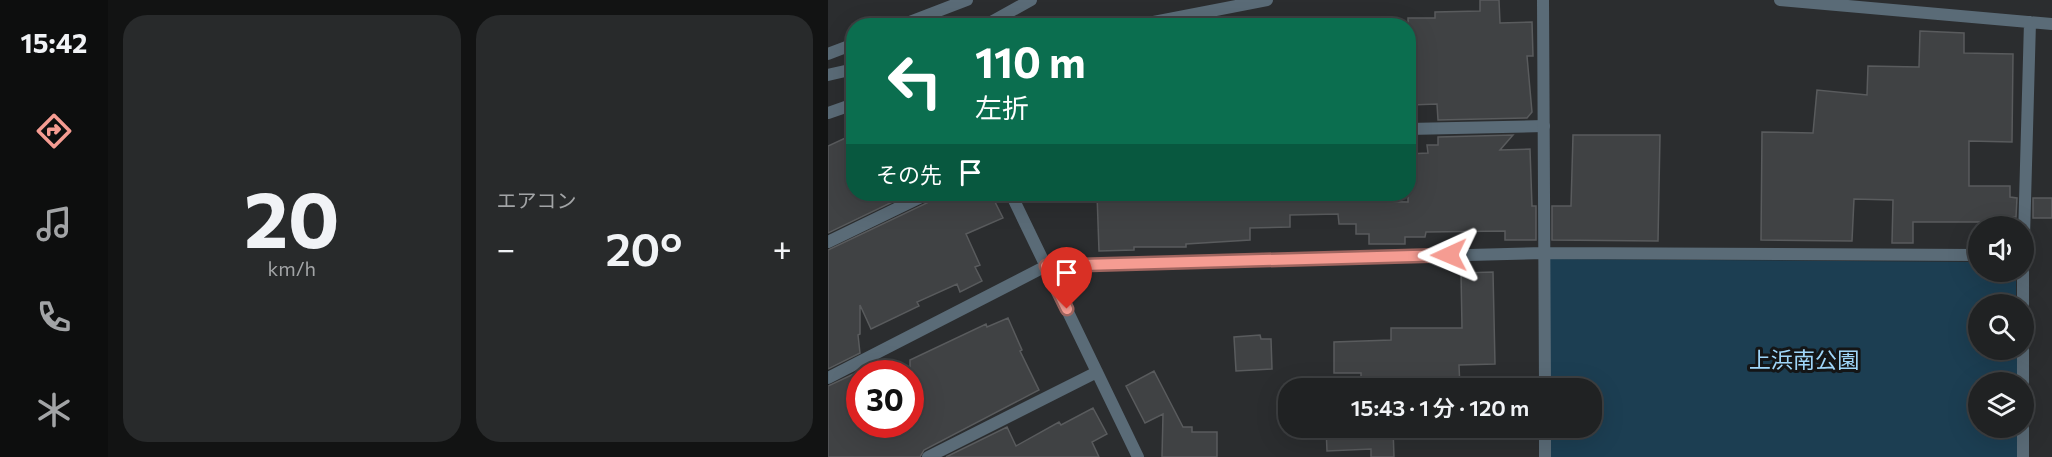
<!DOCTYPE html>
<html lang="ja">
<head>
<meta charset="utf-8">
<style>
  body { margin:0; font-family:Commissioner,"Noto Sans JP",sans-serif; background:#282a2b; color:#f1f3f6; height:100vh; display:flex; flex-direction:column; font-size:22px; white-space:nowrap }
  * { box-sizing:border-box; margin:0 }
  p { font-size:20px; color:#a2a4a6 }
  .icon { flex:none; width:33px; height:33px; fill:none; stroke:currentColor; stroke-width:2; stroke-linecap:round; stroke-linejoin:round }
  .map { position:relative; flex:1; overflow:hidden }
  .details { display:flex; flex-direction:column; gap:15px; padding:15px; background:#121313; width:720px }
  .details>* { flex:none }
  .banner { position:absolute; left:18px; top:18px; width:570px; height:183px; border-radius:24px; box-shadow:0 6px 24px #0002,0 0 0 2px #3d3f41; background:#0b6e4f; color:#fff; overflow:hidden }
  .controls { position:absolute; left:1140px; top:216px; display:grid; gap:12px }
  .controls a { display:grid; place-items:center; width:66px; height:66px; border-radius:50%; background:#202223; box-shadow:0 6px 24px #0002,0 0 0 2px #3d3f41; font-size:30px }
  .speed { position:absolute; left:18px; top:360px; display:flex; gap:12px; font-size:30px; font-weight:700; text-align:center }
  .speed>* { display:grid; place-content:center; width:78px; height:78px; border-radius:50%; background:#202223; box-shadow:0 6px 24px #0002,0 0 0 2px #3d3f41; line-height:1 }
  .speed .limit { border:9px solid #d22; background:#fff; color:#111 }
  .pin { position:absolute; display:grid; place-items:center; width:51px; height:51px; color:#fff; margin:-62px -26px; border-radius:50% 50% 50% 0; rotate:-45deg; box-shadow:0 0 6px #0007 }
  .pin .icon { rotate:45deg }
  .me { position:absolute; width:66px; margin:-33px; rotate:269deg; stroke-linejoin:round; filter:drop-shadow(0 0 4px #0008) }
  .turn { display:flex; align-items:center; gap:21px; height:126px; padding:0 30px; font-size:27px }
  .turn .icon { width:78px; height:78px; stroke-width:2.5 }
  .turn b { display:block; font-size:42px; line-height:51px }
  .then { display:flex; align-items:center; height:57px; padding:0 30px; background:#0003; gap:12px; font-size:22px }
  .big { font-size:45px; font-weight:600; line-height:1.1 }
  .details .tile { flex:1; display:flex; flex-direction:column; justify-content:center; gap:9px; min-width:0; padding:0 21px; border-radius:24px; background:#282a2b }
  .details .dial { align-items:center; gap:0 }
  .dial b { font-size:78px; line-height:1 }
  .heat { display:flex; justify-content:space-between; align-items:center; font-size:33px; direction:ltr }
  .details .tiles { flex:1; display:grid; gap:15px; grid-template-columns:repeat(2,1fr) }
  .trip { position:absolute; left:450px; top:378px; width:324px; height:60px; border-radius:24px; background:#202223; box-shadow:0 6px 24px #0002,0 0 0 2px #3d3f41; font-weight:600; line-height:60px; text-align:center }
  main { display:flex; flex:1; min-height:0 }
  .tab-bar { display:flex; flex-direction:column; width:108px; justify-content:space-around; align-items:center; background:#0d0e0e; color:#a2a4a6 }
  .tab-bar .icon { width:42px; height:42px }
  .tab-bar .active { color:#f59c92 }
  .tab-bar b { font-size:27px; color:#f1f3f6 }
  .map>svg:first-child { display:block }
  .green { fill:#1c3e52 }
  .building { fill:#404244; stroke:#595b5d; stroke-width:1.5 }
  .lines { fill:none; stroke-linecap:round; stroke-linejoin:round }
  .lane { stroke:#5a6b77; stroke-width:12 }
  .street { stroke:#5a6b77; stroke-width:12 }
  .route-casing { stroke:#9f655f; stroke-width:15 }
  .route { stroke:#f59c92; stroke-width:10 }
  .labels { text-anchor:middle; dominant-baseline:central; stroke-width:6; stroke-linejoin:round; paint-order:stroke }
  .park-label { font-size:22px; fill:#9fd6f9; stroke:#141516 }
</style>
</head>
<body>
<main>
<nav class="tab-bar">
<b>15:42</b>
<svg class="icon active" aria-label="directions" viewBox="0 0 24 24"><path d="M12 3l9 9-9 9-9-9zM9 14v-3h6M13 9l2 2-2 2"/></svg>
<svg class="icon" aria-label="music" viewBox="0 0 24 24"><path d="M9 18V5l10-2v13"/><circle cx="6" cy="18" r="3"/><circle cx="16" cy="16" r="3"/></svg>
<svg class="icon" aria-label="phone" viewBox="0 0 24 24"><path d="M5 4h4l2 5-3 2q2 4 5 5l2-3 5 2v4C11 20 4 13 5 4z"/></svg>
<svg class="icon" aria-label="climate" viewBox="0 0 24 24"><path d="M12 3v18M4 7l16 10M4 17L20 7"/></svg>
</nav>
<section class="details">
<div class="tiles">
<div class="tile dial"><b>20</b><p>km/h</p></div>
<div class="tile"><p>エアコン</p>
<div class="heat"><a>−</a><b class="big">20°</b><a>+</a></div>
</div>
</div>
</section>
<div class="map">
<svg width="1224" height="457" viewBox="0 0 1224 457">
  <rect width="100%" height="100%" fill="#2b2d2f"/>
  <path class="green" d="M 719,259 L 1150,262 L 1150,272 L 1188,272 L 1188,304 L 1150,304 L 1150,350 L 1189,350 L 1189,382 L 1150,382 L 1150,428 L 1189,428 L 1189,457 L 717,457 L 718,428 L 764,428 L 764,388 L 718,388 Z"/>
  <path class="building" d="M 652,0 L 671,0 L 672,23 L 704,22 L 705,56 L 699,56 L 704,112 L 699,118 L 610,120 L 609,104 L 582,105 L 580,18 L 607,18 L 607,12 L 652,11 Z
    M 1092,31 L 1136,33 L 1136,53 L 1185,54 L 1184,142 L 1141,141 L 1141,186 L 1182,186 L 1182,197 L 1189,198 L 1188,217 L 1181,217 L 1181,222 L 1085,222 L 1085,243 L 1064,243 L 1065,200 L 1026,199 L 1024,241 L 933,240 L 934,132 L 985,133 L 989,90 L 1039,95 L 1040,66 L 1091,67 Z
    M 26,134 L 26,194 L 81,194 L 0,233 L 0,146 Z
    M 685,135 L 672,150 L 702,149 L 704,206 L 708,206 L 708,240 L 677,240 L 677,231 L 598,232 L 597,237 L 577,237 L 577,244 L 541,244 L 541,234 L 528,234 L 528,224 L 511,224 L 510,214 L 462,215 L 462,227 L 422,228 L 422,240 L 358,244 L 358,247 L 306,247 L 306,250 L 271,251 L 269,194 L 524,194 L 524,201 L 580,202 L 580,154 L 600,153 L 599,145 L 610,145 L 610,137 Z
    M 745,135 L 832,135 L 830,241 L 724,240 L 724,206 L 743,206 Z
    M 107,194 L 163,194 L 175,218 L 138,234 L 152,265 L 147,267 L 154,281 L 132,292 L 129,284 L 89,302 L 91,306 L 43,329 L 32,305 L 32,334 L 30,335 L 32,353 L 0,369 L 0,250 L 103,201 Z
    M 1205,198 L 1224,198 L 1224,218 L 1205,218 Z
    M 665,272 L 667,364 L 631,365 L 632,388 L 533,388 L 533,373 L 506,373 L 506,342 L 563,340 L 563,328 L 634,328 L 633,273 Z
    M 180,318 L 194,350 L 192,351 L 211,390 L 96,450 L 92,457 L 0,457 L 0,386 L 32,371 L 32,424 L 82,424 L 82,360 L 158,324 L 159,327 Z
    M 432,335 L 433,339 L 443,339 L 444,369 L 408,371 L 406,337 Z
    M 326,371 L 355,427 L 364,427 L 364,432 L 389,432 L 389,457 L 334,457 L 335,414 L 317,423 L 298,386 Z
    M 265,408 L 279,434 L 264,442 L 271,457 L 118,457 L 179,427 L 188,446 L 231,422 L 233,425 Z
    M 498,428 L 565,428 L 566,457 L 543,457 L 543,449 L 499,451 Z"/>
  <g class="lines">
    <path class="lane" d="M 580,129 L 716,126"/>
    <path class="street" d="M 715,0 L 717,388
      M 952,0 L 1224,24
      M 71,26 L 139,0
      M 156,26 L 203,0
      M 305,26 L 439,0
      M 0,54 L 26,44
      M 0,75 L 26,69
      M 0,113 L 26,104
      M 183,194 L 310,457
      M 1196,237 L 1202,22
      M 0,242 L 99,194
      M 1195,272 L 1195,304
      M 1195,350 L 1195,382
      M 0,378 L 218,266 L 716,253 L 1150,255
      M 717,428 L 717,457
      M 1195,428 L 1195,457
      M 100,457 L 269,372"/>
  </g>
  <g class="lines">
    <defs>
      <path id="route" d="M 239,309 L 218,266 L 621,255"/>
    </defs>
    <use href="#route" class="route-casing"/>
    <use href="#route" class="route"/>
  </g>
  <g class="labels">
    <g class="park-label">
      <text x="976" y="359">上浜南公園</text>
    </g>
  </g>
</svg>
<div class="controls">
<a><svg class="icon" aria-label="sound" viewBox="0 0 24 24"><path d="M4 9h4l5-4v14l-5-4H4zM17 9q2 3 0 6"/></svg></a>
<a><svg class="icon" aria-label="search" viewBox="0 0 24 24"><circle cx="10" cy="10" r="6"/><path d="M15 15l6 6"/></svg></a>
<a><svg class="icon" aria-label="layers" viewBox="0 0 24 24"><path d="M12 4l9 5-9 5-9-5zM3 14l9 5 9-5"/></svg></a>
</div>
<div class="speed"><div class="limit">30</div></div>
<div class="pin" style="left:239px;top:309px;background:#d93025"><svg class="icon" aria-label="arrive" viewBox="0 0 24 24"><path d="M6 21V4h12l-3 4 3 4H6"/></svg></div>
<svg class="me" style="left:621px;top:255px" viewBox="-20 -20 40 40"><path d="M0-17L14 15 0 8-14 15z" fill="#f59c92" stroke="#fff" stroke-width="4"/></svg>
<div class="trip">15:43 · 1 分 · 120 m</div>
<div class="banner">
<div class="turn"><svg class="icon" aria-label="left" viewBox="0 0 24 24"><path d="M17 20v-9H6M10 6l-5 5 5 5"/></svg><div><b>110 m</b>左折</div></div>
<div class="then">その先<svg class="icon" aria-label="arrive" viewBox="0 0 24 24"><path d="M6 21V4h12l-3 4 3 4H6"/></svg></div>
</div>
</div>
</main>
</body>
</html>
